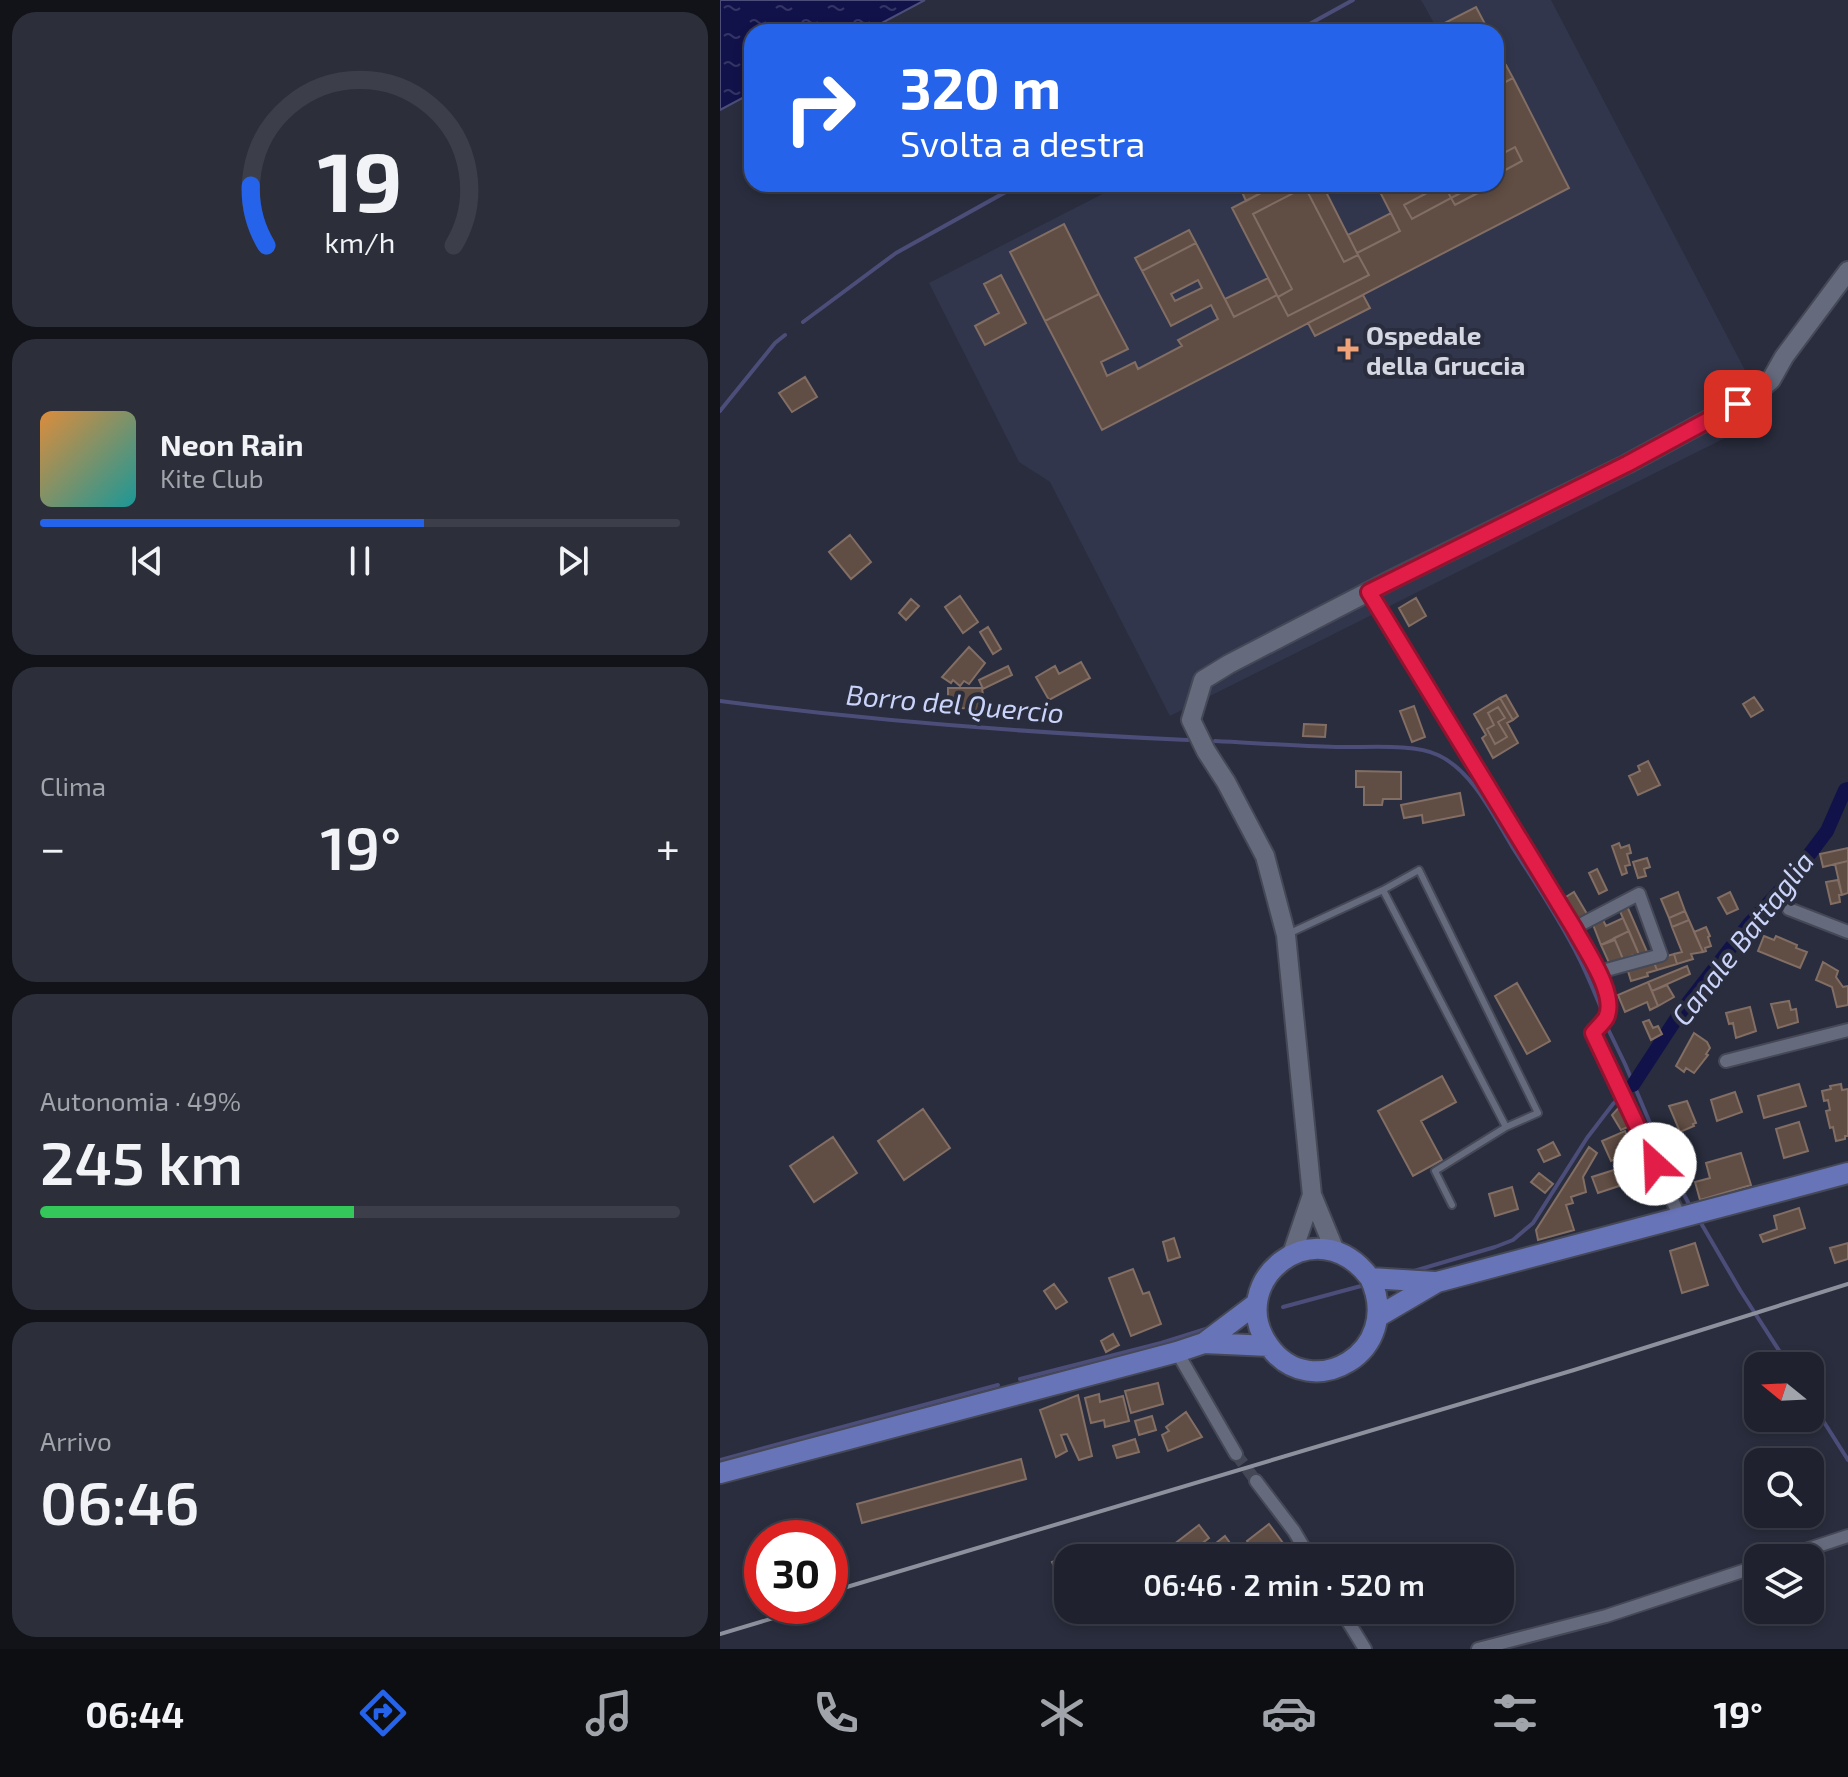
<!DOCTYPE html>
<html lang="it">
<head>
<meta charset="utf-8">
<style>
  body { margin:0; font-family:"Exo 2",sans-serif; background:#2c2f3a; color:#f1f3f6; height:100vh; display:flex; flex-direction:column; font-size:30px; white-space:nowrap }
  * { box-sizing:border-box; margin:0 }
  p { font-size:26px; color:#a1a4aa }
  .icon { flex:none; width:44px; height:44px; fill:none; stroke:currentColor; stroke-width:2; stroke-linecap:round; stroke-linejoin:round }
  .map { position:relative; flex:1; overflow:hidden }
  .drawer { display:flex; flex-direction:column; gap:12px; padding:12px; background:#111319; width:720px }
  .drawer>* { flex:none }
  .guide { position:absolute; left:24px; top:24px; width:760px; height:168px; border-radius:24px; box-shadow:0 4px 12px #0003,0 0 0 2px #3c3f4a; background:#2563eb; color:#fff; overflow:hidden }
  .needle { width:52px; rotate:288deg }
  .tools { position:absolute; left:1024px; top:1352px; display:grid; gap:16px }
  .tools a { display:grid; place-items:center; width:80px; height:80px; border-radius:16px; background:#1f222e; box-shadow:0 4px 12px #0003,0 0 0 2px #3c3f4a; font-size:40px }
  .speed { position:absolute; left:24px; top:1520px; display:flex; gap:16px; font-size:40px; font-weight:700; text-align:center }
  .speed>* { display:grid; place-content:center; width:104px; height:104px; border-radius:50%; background:#1f222e; box-shadow:0 4px 12px #0003,0 0 0 2px #3c3f4a; line-height:1 }
  .speed .limit { border:12px solid #d22; background:#fff; color:#111 }
  .pin { position:absolute; display:grid; place-items:center; width:68px; height:68px; color:#fff; margin:-34px; border-radius:16px; box-shadow:0 4px 12px #0006 }
  .me { position:absolute; width:88px; margin:-44px; rotate:335deg; stroke-linejoin:round; filter:drop-shadow(0 0 6px #0008) }
  .turn { display:flex; align-items:center; gap:28px; height:168px; padding:0 24px; font-size:36px }
  .turn .icon { width:104px; height:104px; stroke-width:2.5 }
  .turn b { display:block; font-size:56px; line-height:68px }
  .big { font-size:60px; font-weight:600; line-height:1.1 }
  .drawer .widget { flex:1; display:flex; flex-direction:column; justify-content:center; gap:12px; min-width:0; padding:0 28px; border-radius:24px; background:#2c2f3a }
  .drawer .dial { align-items:center; gap:0 }
  .dial svg { height:208px; overflow:visible; fill:none; stroke:#3c3f4a; stroke-width:7; stroke-linecap:round; text-anchor:middle }
  .dial text { fill:#f1f3f6; stroke:none }
  .song { display:flex; align-items:center; gap:24px }
  .cover { width:96px; height:96px; border-radius:12px; background:linear-gradient(135deg,hsl(30 70% 55%),hsl(180 70% 35%)) }
  .played { height:8px; border-radius:4px; background:linear-gradient(90deg,#2563eb 60%,#3c3f4a 60%) }
  .keys { display:flex; justify-content:space-around; direction:ltr }
  .heat { display:flex; justify-content:space-between; align-items:center; font-size:44px; direction:ltr }
  .charge { height:12px; border-radius:6px; background:linear-gradient(90deg,#34c759 49%,#3c3f4a 0) }
  .trip { position:absolute; left:334px; top:1544px; width:460px; height:80px; border-radius:24px; background:#1f222e; box-shadow:0 4px 12px #0003,0 0 0 2px #3c3f4a; font-weight:600; line-height:80px; text-align:center }
  .menu { display:flex; height:128px; justify-content:space-around; align-items:center; background:#0c0e12; color:#a1a4aa }
  .menu .icon { width:56px; height:56px }
  .menu .current { color:#2563eb }
  .menu b { font-size:36px; color:#f1f3f6 }
  main { display:flex; flex:1; min-height:0 }
  .map>svg:first-child { display:block }
  .built { fill:#31364c }
  .water { fill:url(#water-ripples); stroke:#4c4d79; stroke-width:2 }
  .lines { fill:none; stroke-linecap:round; stroke-linejoin:round }
  .stream { stroke:#4c4d79; stroke-width:4 }
  .canal { stroke:#12124b; stroke-width:14 }
  .building { fill:#604d43; stroke:#826e64; stroke-width:2; fill-rule:evenodd }
  .street-tunnel { stroke:#434756; stroke-width:12; stroke-dasharray:12 6; stroke-linecap:butt }
  .lane-casing { stroke:#454856; stroke-width:10 }
  .street-casing { stroke:#454856; stroke-width:16 }
  .secondary-casing { stroke:#454856; stroke-width:22 }
  .primary-casing { stroke:#454856; stroke-width:24 }
  .lane { stroke:#656a7d; stroke-width:6 }
  .street { stroke:#656a7d; stroke-width:12 }
  .secondary { stroke:#656a7d; stroke-width:18 }
  .primary { stroke:#6874b8; stroke-width:20 }
  .rail { stroke:#8d909d; stroke-width:4 }
  .route-casing { stroke:#92132f; stroke-width:20 }
  .route { stroke:#e11d48; stroke-width:14 }
  .poi-dot { fill:#f0a279; stroke:#292d3d; stroke-width:3 }
  .labels { text-anchor:middle; dominant-baseline:central; stroke-width:8; stroke-linejoin:round; paint-order:stroke }
  .poi-label { font-size:26px; font-weight:bold; fill:#d5d8e3; stroke:#292d3d; text-anchor:start }
  .water-label { font-size:28px; font-style:italic; fill:#cad3f9; stroke:#292d3d }
</style>
</head>
<body>
<main>
<section class="drawer">
<div class="widget dial"><svg viewBox="0 0 100 80">
<path d="M14 69A42 42 0 1 1 86 69"/>
<path d="M14 69A42 42 0 0 1 8 46" stroke="#2563eb"/>
<text x="50" y="56" font-size="32" font-weight="700">19</text>
<text x="50" y="72" font-size="11">km/h</text>
</svg></div>
<div class="widget">
<div class="song"><i class="cover"></i><div><b>Neon Rain</b><p>Kite Club</p></div></div>
<div class="played"></div>
<div class="keys"><svg class="icon" aria-label="previous" viewBox="0 0 24 24"><path d="M18 5L8 12l10 7zM5 5v14"/></svg><svg class="icon" aria-label="pause" viewBox="0 0 24 24"><path d="M8 5v14M16 5v14"/></svg><svg class="icon" aria-label="next" viewBox="0 0 24 24"><path d="M6 5l10 7-10 7zM19 5v14"/></svg></div>
</div>
<div class="widget"><p>Clima</p>
<div class="heat"><a>−</a><b class="big">19°</b><a>+</a></div>
</div>
<div class="widget"><p>Autonomia · 49%</p><b class="big">245 km</b><div class="charge"></div></div>
<div class="widget"><p>Arrivo</p><b class="big">06:46</b></div>
</section>
<div class="map">
<svg width="1128" height="1649" viewBox="0 0 1128 1649">
  <defs>
    <pattern id="water-ripples" width="26" height="14" patternUnits="userSpaceOnUse" patternTransform="scale(2)"><rect width="26" height="14" fill="#12124b"/><path d="M2 4q2-2 4 0t4 0M15 11q2-2 4 0t4 0" fill="none" stroke="#343465"/></pattern>
  </defs>
  <rect width="100%" height="100%" fill="#292d3d"/>
  <path class="built" d="M 701,0 L 831,0 L 1049,416 L 450,716 L 330,482 L 299,462 L 209,283 L 402,184 L 776,184 L 776,32 L 701,32 L 715,25 Z"/>
  <path class="water" d="M 0,0 L 205,0 L 145,32 L 32,32 L 32,93 L 0,110 Z"/>
  <g class="lines">
    <path class="stream" d="M 575,32 L 633,0
      M 83,322 L 176,253 L 300,184
      M 0,411 L 55,343 L 65,335
      M 0,701 C 155,721 311,733 468,740
      M 495,741 C 535,743 576,746 616,747 C 645,748 693,743 718,755 C 753,771 774,817 793,848 C 816,884 840,920 859,958 C 867,974 874,991 881,1008
      M 888,1029 L 905,1064 L 944,1156 L 971,1208
      M 978,1218 L 1020,1290 L 1069,1366
      M 694,1271 L 775,1247 L 793,1240 L 813,1223 L 867,1138 L 893,1104 L 913,1085
      M 563,1307 L 641,1286
      M 300,1379 L 441,1343 L 489,1328
      M 1090,1400 L 1128,1460
      M 0,1460 L 278,1385"/>
    <path class="canal" d="M 913,1085 L 960,1013 L 1029,924 L 1070,880 L 1107,831 L 1125,790 L 1128,789"/>
  </g>
  <path class="building" d="M 756,7 L 765,24 L 748,32 L 707,32 Z
    M 786,65 L 793,78 L 776,87 L 776,70 Z
    M 793,78 L 849,188 L 382,430 L 325,321 L 379,294 L 408,349 L 381,362 L 387,376 L 415,362 L 418,369 L 462,346 L 458,340 L 498,319 L 491,305 L 451,326 L 422,271 L 476,243 L 514,317 L 557,295 L 568,316 L 649,275 L 637,253 L 680,231 L 656,184 L 673,184 L 675,187 L 682,184 L 724,184 L 684,205 L 692,219 L 731,198 L 735,205 L 776,184 L 778,182 L 776,175 L 802,161 L 795,147 L 776,157 L 776,87 ZM 478,280 L 482,288 L 455,301 L 451,294 Z
    M 795,147 L 802,161 L 776,175 L 776,157 Z
    M 537,184 L 558,184 L 526,201 L 522,192 Z
    M 558,184 L 602,184 L 638,255 L 624,262 L 585,187 L 533,214 L 572,289 L 558,297 L 512,208 Z
    M 724,184 L 731,198 L 692,219 L 684,205 Z
    M 724,184 L 758,184 L 731,198 Z
    M 758,184 L 774,184 L 735,205 L 731,198 Z
    M 585,187 L 624,262 L 638,255 L 649,275 L 568,316 L 558,297 L 572,289 L 533,214 Z
    M 671,213 L 680,231 L 637,253 L 628,235 Z
    M 344,224 L 379,294 L 325,321 L 290,252 Z
    M 469,230 L 476,243 L 422,271 L 415,258 Z
    M 281,275 L 306,323 L 265,345 L 255,326 L 279,313 L 264,284 Z
    M 548,278 L 557,295 L 514,317 L 505,299 Z
    M 643,295 L 650,308 L 595,336 L 588,323 Z
    M 85,377 L 97,397 L 72,412 L 59,393 Z
    M 130,535 L 151,562 L 131,579 L 109,552 Z
    M 240,596 L 258,622 L 243,633 L 225,607 Z
    M 696,598 L 706,616 L 689,626 L 679,608 Z
    M 191,599 L 199,606 L 186,620 L 179,613 Z
    M 268,627 L 281,649 L 273,654 L 260,632 Z
    M 249,647 L 265,663 L 249,684 L 244,681 L 240,686 L 233,680 L 231,683 L 222,677 Z
    M 361,662 L 370,678 L 329,700 L 316,677 L 335,666 L 339,674 Z
    M 288,666 L 292,675 L 263,689 L 259,680 Z
    M 228,688 L 262,688 L 266,717 L 250,716 L 249,708 L 228,709 Z
    M 786,695 L 798,716 L 793,720 L 780,698 Z
    M 1034,697 L 1043,710 L 1031,717 L 1023,704 Z
    M 780,698 L 793,720 L 787,723 L 798,743 L 773,758 L 762,738 L 766,735 L 754,714 ZM 778,707 L 785,718 L 778,722 L 787,737 L 775,744 L 767,729 L 774,725 L 768,713 Z
    M 694,706 L 705,737 L 692,742 L 680,711 Z
    M 778,707 L 785,718 L 778,722 L 787,737 L 775,744 L 767,729 L 774,725 L 768,713 Z
    M 584,724 L 606,725 L 605,737 L 583,736 Z
    M 928,761 L 940,785 L 918,795 L 909,776 L 920,771 L 918,766 Z
    M 636,771 L 681,772 L 681,799 L 663,799 L 662,805 L 644,805 L 644,787 L 636,787 Z
    M 740,793 L 744,815 L 703,823 L 702,815 L 684,818 L 681,805 Z
    M 899,843 L 901,848 L 909,845 L 911,853 L 907,854 L 910,865 L 905,866 L 907,873 L 902,875 L 892,846 Z
    M 1128,848 L 1128,861 L 1103,867 L 1100,854 Z
    M 927,858 L 930,867 L 924,869 L 926,876 L 918,878 L 913,862 Z
    M 1128,861 L 1128,893 L 1122,895 L 1115,864 Z
    M 877,869 L 887,890 L 879,894 L 869,873 Z
    M 1118,880 L 1122,895 L 1119,895 L 1120,902 L 1111,904 L 1106,882 Z
    M 854,892 L 867,914 L 854,922 L 841,900 Z
    M 958,892 L 965,911 L 949,918 L 941,899 Z
    M 1010,892 L 1018,909 L 1007,914 L 998,898 Z
    M 907,906 L 928,954 L 920,957 L 899,909 Z
    M 965,911 L 969,920 L 952,927 L 949,918 Z
    M 882,918 L 886,926 L 903,918 L 909,931 L 881,945 L 872,922 Z
    M 969,920 L 983,952 L 971,954 L 973,959 L 957,964 L 954,954 L 962,952 L 952,927 Z
    M 986,927 L 990,936 L 988,937 L 991,946 L 985,948 L 986,951 L 983,952 L 974,932 Z
    M 909,931 L 920,957 L 915,959 L 913,955 L 903,959 L 894,938 Z
    M 1044,936 L 1054,940 L 1056,936 L 1077,945 L 1076,948 L 1087,952 L 1080,968 L 1038,951 Z
    M 895,940 L 903,959 L 890,965 L 881,945 Z
    M 954,954 L 957,964 L 937,970 L 933,960 Z
    M 933,960 L 937,970 L 927,973 L 928,976 L 911,981 L 907,968 Z
    M 1103,962 L 1118,971 L 1116,977 L 1123,987 L 1128,986 L 1128,1005 L 1117,1007 L 1112,987 L 1096,980 Z
    M 967,966 L 970,974 L 932,991 L 928,982 Z
    M 928,982 L 938,1006 L 930,1010 L 927,1002 L 905,1012 L 898,995 Z
    M 797,983 L 830,1041 L 807,1054 L 775,996 Z
    M 947,985 L 954,997 L 938,1006 L 932,991 Z
    M 1069,1001 L 1071,1010 L 1076,1009 L 1078,1022 L 1058,1028 L 1051,1004 Z
    M 1030,1007 L 1036,1031 L 1016,1038 L 1013,1023 L 1009,1024 L 1006,1013 Z
    M 929,1020 L 933,1028 L 938,1026 L 942,1034 L 931,1040 L 923,1022 Z
    M 974,1033 L 987,1042 L 990,1048 L 986,1054 L 988,1055 L 974,1073 L 966,1068 L 964,1072 L 956,1066 Z
    M 722,1076 L 736,1102 L 701,1121 L 722,1160 L 693,1176 L 658,1111 Z
    M 1079,1084 L 1086,1106 L 1044,1118 L 1038,1096 Z
    M 1121,1084 L 1122,1090 L 1128,1089 L 1128,1136 L 1125,1136 L 1125,1139 L 1116,1141 L 1113,1127 L 1110,1128 L 1106,1111 L 1110,1110 L 1108,1100 L 1104,1101 L 1102,1091 L 1111,1089 L 1110,1086 Z
    M 1015,1092 L 1022,1112 L 997,1121 L 991,1100 Z
    M 967,1101 L 976,1123 L 973,1124 L 974,1126 L 960,1132 L 949,1106 Z
    M 901,1105 L 910,1126 L 901,1130 L 892,1115 Z
    M 203,1109 L 230,1148 L 184,1180 L 158,1141 Z
    M 1079,1122 L 1088,1151 L 1064,1158 L 1056,1129 Z
    M 905,1131 L 913,1152 L 891,1161 L 882,1141 Z
    M 113,1137 L 137,1173 L 94,1202 L 70,1166 Z
    M 833,1142 L 840,1155 L 824,1162 L 818,1150 Z
    M 869,1147 L 877,1153 L 863,1177 L 866,1192 L 851,1197 L 853,1203 L 846,1205 L 854,1230 L 818,1240 L 816,1230 Z
    M 1021,1153 L 1031,1185 L 980,1200 L 975,1182 L 990,1178 L 986,1163 Z
    M 900,1168 L 905,1184 L 878,1193 L 872,1177 Z
    M 819,1173 L 833,1184 L 825,1193 L 811,1182 Z
    M 792,1187 L 798,1209 L 775,1216 L 769,1194 Z
    M 1079,1208 L 1085,1228 L 1043,1242 L 1040,1235 L 1057,1229 L 1054,1216 Z
    M 454,1238 L 460,1257 L 448,1261 L 443,1242 Z
    M 975,1243 L 988,1285 L 962,1293 L 950,1251 Z
    M 1128,1243 L 1128,1259 L 1115,1263 L 1110,1248 Z
    M 413,1269 L 423,1294 L 429,1292 L 441,1324 L 411,1336 L 389,1278 Z
    M 334,1284 L 347,1302 L 336,1309 L 324,1291 Z
    M 393,1334 L 399,1345 L 386,1352 L 381,1341 Z
    M 438,1383 L 443,1404 L 411,1413 L 405,1391 Z
    M 379,1394 L 380,1402 L 403,1396 L 409,1421 L 385,1427 L 384,1420 L 371,1423 L 365,1398 Z
    M 358,1395 L 372,1456 L 359,1460 L 347,1434 L 341,1435 L 347,1451 L 336,1457 L 320,1410 Z
    M 466,1412 L 482,1437 L 448,1451 L 442,1435 L 449,1431 L 446,1427 Z
    M 432,1416 L 436,1430 L 419,1435 L 415,1421 Z
    M 415,1439 L 419,1452 L 397,1458 L 393,1446 Z
    M 301,1459 L 306,1479 L 142,1523 L 137,1504 Z
    M 549,1524 L 574,1558 L 539,1558 L 527,1541 Z
    M 479,1525 L 489,1538 L 463,1558 L 453,1545 Z
    M 505,1536 L 510,1543 L 491,1558 L 477,1558 Z
    M 344,1557 L 348,1567 L 348,1576 L 340,1580 L 332,1562 Z"/>
  <g class="lines">
    <path class="street-tunnel" d="M 516,1454 L 536,1481"/>
    <defs>
      <path id="lane" d="M 570,933 L 663,890 L 786,1127 L 818,1113 L 699,870 L 663,890
        M 732,1205 L 715,1171 L 786,1127"/>
      <path id="street" d="M 649,592 L 854,928 C 865,949 898,995 886,1018 C 883,1023 877,1028 873,1033 L 960,1217
        M 1069,909 L 1128,932
        M 854,928 L 919,894 L 941,955 L 879,972
        M 1006,1061 L 1128,1030
        M 457,1352 L 516,1454
        M 536,1481 L 574,1531 L 590,1558
        M 1061,1558 L 1128,1536
        M 621,1610 L 645,1649
        M 758,1649 L 886,1616 L 1038,1566"/>
      <path id="secondary" d="M 615,1251 L 592,1195 L 566,935 L 545,856 L 506,782 L 486,751 L 471,720 L 483,680 L 509,664 L 675,578 L 907,464 L 1032,396 L 1051,380 L 1064,357 L 1128,271
        M 572,1254 L 592,1195"/>
      <path id="primary" d="M 650,1278 C 685,1352 591,1405 549,1346 C 503,1282 596,1206 650,1278 L 715,1282
        M 659,1316 L 717,1282 L 1128,1173
        M 484,1343 L 549,1346
        M 0,1473 L 457,1352 L 484,1343 L 537,1303"/>
    </defs>
    <use href="#lane" class="lane-casing"/>
    <use href="#street" class="street-casing"/>
    <use href="#secondary" class="secondary-casing"/>
    <use href="#primary" class="primary-casing"/>
    <use href="#lane" class="lane"/>
    <use href="#street" class="street"/>
    <use href="#secondary" class="secondary"/>
    <use href="#primary" class="primary"/>
    <path class="rail" d="M 110,1592 L 854,1370 L 1128,1284
      M 0,1634 L 94,1606"/>
  </g>
  <g class="lines">
    <defs>
      <path id="route" d="M 935,1164 L 873,1033 C 877,1028 883,1023 886,1018 C 898,995 865,949 854,928 L 649,592 L 907,464 L 1018,404"/>
    </defs>
    <use href="#route" class="route-casing"/>
    <use href="#route" class="route"/>
  </g>
  <path class="poi-dot" d="M624 337h8v8h8v8h-8v8h-8v-8h-8v-8h8z"/>
  <g class="labels">
    <g class="poi-label">
      <text x="646" y="334">Ospedale<tspan x="646" dy="30">della Gruccia</tspan></text>
    </g>
    <g class="water-label">
      <text transform="translate(235 703) rotate(5)">Borro del Quercio</text>
      <text transform="translate(1022 938) rotate(-52)">Canale Battaglia</text>
    </g>
  </g>
</svg>
<div class="tools">
<a><svg class="needle" viewBox="-14 -14 28 28"><path d="M0-13l5 13h-10z" fill="#e53935"/><path d="M0 13l5-13h-10z" fill="#a1a4aa"/></svg></a>
<a><svg class="icon" aria-label="search" viewBox="0 0 24 24"><circle cx="10" cy="10" r="6"/><path d="M15 15l6 6"/></svg></a>
<a><svg class="icon" aria-label="layers" viewBox="0 0 24 24"><path d="M12 4l9 5-9 5-9-5zM3 14l9 5 9-5"/></svg></a>
</div>
<div class="speed"><div class="limit">30</div></div>
<div class="pin" style="left:1018px;top:404px;background:#d93025"><svg class="icon" aria-label="arrive" viewBox="0 0 24 24"><path d="M6 21V4h12l-3 4 3 4H6"/></svg></div>
<svg class="me" style="left:935px;top:1164px" viewBox="-20 -20 40 40"><circle r="19" fill="#fff"/><path d="M0-13L10 11 0 6-10 11z" fill="#e11d48"/></svg>
<div class="trip">06:46 · 2 min · 520 m</div>
<div class="guide">
<div class="turn"><svg class="icon" aria-label="right" viewBox="0 0 24 24"><path d="M7 20v-9h11M14 6l5 5-5 5"/></svg><div><b>320 m</b>Svolta a destra</div></div>
</div>
</div>
</main>
<nav class="menu">
<b>06:44</b>
<svg class="icon current" aria-label="directions" viewBox="0 0 24 24"><path d="M12 3l9 9-9 9-9-9zM9 14v-3h6M13 9l2 2-2 2"/></svg>
<svg class="icon" aria-label="music" viewBox="0 0 24 24"><path d="M9 18V5l10-2v13"/><circle cx="6" cy="18" r="3"/><circle cx="16" cy="16" r="3"/></svg>
<svg class="icon" aria-label="phone" viewBox="0 0 24 24"><path d="M5 4h4l2 5-3 2q2 4 5 5l2-3 5 2v4C11 20 4 13 5 4z"/></svg>
<svg class="icon" aria-label="climate" viewBox="0 0 24 24"><path d="M12 3v18M4 7l16 10M4 17L20 7"/></svg>
<svg class="icon" aria-label="car" viewBox="0 0 24 24"><path d="M5 17H2v-5l4-1 3-4h7l3 4 3 1v5h-3M9 17h6M6 11h13"/><circle cx="7" cy="17" r="2"/><circle cx="17" cy="17" r="2"/></svg>
<svg class="icon" aria-label="filters" viewBox="0 0 24 24"><path d="M4 7h16M4 17h16"/><circle cx="9" cy="7" r="2"/><circle cx="15" cy="17" r="2"/></svg>
<b>19°</b>
</nav>
</body>
</html>
